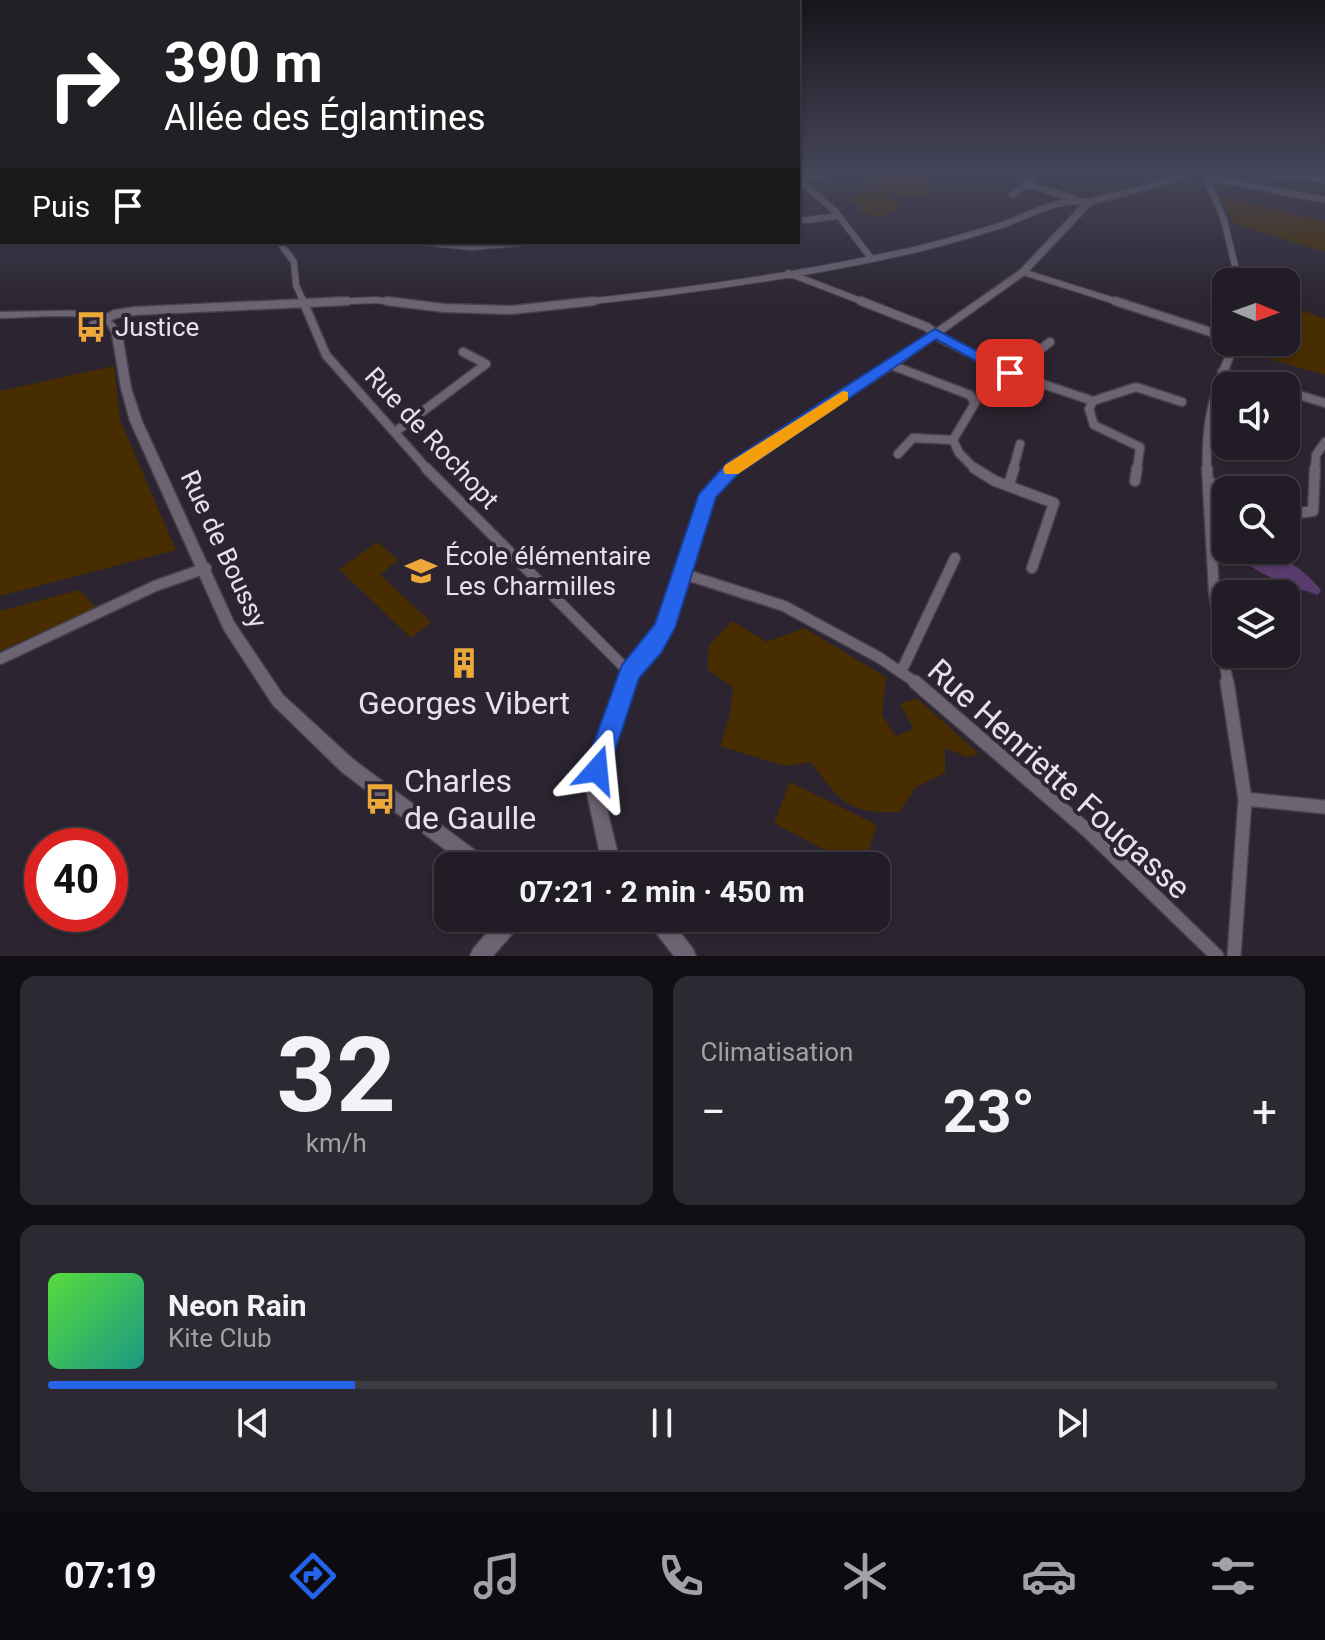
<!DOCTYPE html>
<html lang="fr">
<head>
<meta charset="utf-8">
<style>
  body { margin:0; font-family:Roboto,sans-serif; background:#2d2932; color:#f1f3f6; height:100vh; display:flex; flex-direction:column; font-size:30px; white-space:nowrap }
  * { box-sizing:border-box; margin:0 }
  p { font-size:26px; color:#a2a1a7 }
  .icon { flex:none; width:44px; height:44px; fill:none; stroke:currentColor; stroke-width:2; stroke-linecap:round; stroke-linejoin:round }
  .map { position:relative; height:956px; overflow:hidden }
  .side { display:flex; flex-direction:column; gap:20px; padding:20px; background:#120f14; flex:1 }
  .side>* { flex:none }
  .top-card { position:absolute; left:0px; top:0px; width:800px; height:244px; box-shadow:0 2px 6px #0004,0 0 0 2px #3e3a42; background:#202124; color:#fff; overflow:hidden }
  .needle { width:52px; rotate:91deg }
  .controls { position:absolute; left:1212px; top:268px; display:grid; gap:16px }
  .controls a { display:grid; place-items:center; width:88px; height:88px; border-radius:16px; background:#211c25; box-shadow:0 2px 6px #0004,0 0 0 2px #3e3a42; font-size:40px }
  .speed { position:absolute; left:24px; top:828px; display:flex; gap:16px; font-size:40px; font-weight:700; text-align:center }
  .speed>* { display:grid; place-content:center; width:104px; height:104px; border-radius:50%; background:#211c25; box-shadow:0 2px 6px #0004,0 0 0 2px #3e3a42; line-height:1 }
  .speed .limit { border:12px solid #d22; background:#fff; color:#111 }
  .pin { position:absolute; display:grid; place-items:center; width:68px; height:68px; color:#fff; margin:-34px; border-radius:16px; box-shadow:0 4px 12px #0006 }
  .me { position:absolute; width:88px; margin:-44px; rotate:18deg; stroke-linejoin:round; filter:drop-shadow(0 0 6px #0008) }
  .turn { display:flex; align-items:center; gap:28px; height:168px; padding:0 32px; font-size:36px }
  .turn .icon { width:104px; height:104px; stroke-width:2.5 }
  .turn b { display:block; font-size:56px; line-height:68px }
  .then { display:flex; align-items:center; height:76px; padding:0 32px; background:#0003; gap:16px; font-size:30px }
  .big { font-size:60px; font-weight:700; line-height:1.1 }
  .side .card { flex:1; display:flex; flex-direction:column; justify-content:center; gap:12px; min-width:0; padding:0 28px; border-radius:16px; background:#2d2932 }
  .side .dial { align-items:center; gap:0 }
  .dial b { font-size:104px; line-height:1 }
  .song { display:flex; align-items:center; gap:24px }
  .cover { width:96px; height:96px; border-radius:12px; background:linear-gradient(135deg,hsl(110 70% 55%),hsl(170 70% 35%)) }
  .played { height:8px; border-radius:4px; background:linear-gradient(90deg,#2563eb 25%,#3e3a42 25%) }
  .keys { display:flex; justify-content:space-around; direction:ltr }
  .heat { display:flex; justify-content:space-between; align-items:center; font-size:44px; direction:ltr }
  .side .tiles { flex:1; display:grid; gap:20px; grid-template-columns:1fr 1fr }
  .card:last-child { grid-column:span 2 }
  .trip { position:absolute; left:434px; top:852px; width:456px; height:80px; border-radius:16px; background:#211c25; box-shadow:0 2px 6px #0004,0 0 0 2px #3e3a42; font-weight:700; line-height:80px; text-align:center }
  .dock { display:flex; height:128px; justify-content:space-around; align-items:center; background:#0d0b0f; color:#a2a1a7 }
  .dock .icon { width:56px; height:56px }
  .dock .on { color:#2563eb }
  .dock b { font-size:36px; color:#f1f3f6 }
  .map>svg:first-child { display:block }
  .green { fill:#472d00 }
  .water { fill:#593b6e }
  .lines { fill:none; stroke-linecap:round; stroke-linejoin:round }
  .minor-far3-casing { stroke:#46414b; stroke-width:8 }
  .minor-far2-casing { stroke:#46414b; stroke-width:11 }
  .minor-far1-casing { stroke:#46414b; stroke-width:13 }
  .minor-casing { stroke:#46414b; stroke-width:16 }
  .tertiary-casing { stroke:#46414b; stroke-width:3 }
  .minor-far3 { stroke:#6c6472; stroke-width:6 }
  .minor-far2 { stroke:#6c6472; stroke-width:8 }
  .minor-far1 { stroke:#6c6472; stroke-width:10 }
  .minor { stroke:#6c6472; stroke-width:13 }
  .tertiary { fill:#6c6472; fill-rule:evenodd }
  .route { fill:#2563eb; stroke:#184099; stroke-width:2 }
  .slow { fill:#f59e0b }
  .labels { text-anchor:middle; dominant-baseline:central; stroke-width:8; stroke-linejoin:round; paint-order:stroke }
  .poi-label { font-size:26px; fill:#e6e1ea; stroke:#2c2531; text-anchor:start }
  .street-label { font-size:26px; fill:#e6e1ea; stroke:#2c2531 }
  .near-poi-label { font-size:32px; fill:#e6e1ea; stroke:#2c2531 }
  .near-street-label { font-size:32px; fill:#e6e1ea; stroke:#2c2531 }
</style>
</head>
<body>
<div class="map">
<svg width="1325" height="956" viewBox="0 0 1325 956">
  <rect width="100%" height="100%" fill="#2c2531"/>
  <path class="green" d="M 893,172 L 934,174 L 919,185 L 932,194 L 913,199 L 895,193 L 888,195 L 902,207 L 880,218 L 859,211 L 859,205 L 846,200 L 873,186 L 869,176 Z
    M 1219,195 L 1325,222 L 1325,252 L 1234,223 Z
    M 1286,304 L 1325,319 L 1325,375 L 1242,351 L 1250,342 L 1286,342 Z
    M 114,366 L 120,420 L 176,550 L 0,596 L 0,391 Z
    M 378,542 L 398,560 L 380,575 L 431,622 L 411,638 L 339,569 Z
    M 79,590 L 96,608 L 0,651 L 0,611 Z
    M 732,621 L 767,642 L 804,628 L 886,677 L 882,715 L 896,736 L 914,729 L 900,704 L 917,698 L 979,754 L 968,757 L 945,748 L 945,773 L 916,787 L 899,812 C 845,813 842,802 811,762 L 785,766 L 720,746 L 730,714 L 733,687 L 707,669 L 709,645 Z
    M 790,782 L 877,825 L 864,866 L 855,866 L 774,823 Z"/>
  <path class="water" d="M 1238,550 C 1274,550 1297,562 1321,590 L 1318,595 C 1299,589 1240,570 1238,550 Z"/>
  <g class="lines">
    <defs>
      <path id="minor-far3" d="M 1262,172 L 1325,180
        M 1205,175 L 1224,220 L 1239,282
        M 798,177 L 830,172
        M 1206,177 L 1325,200
        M 798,179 L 835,211 L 871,258
        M 1027,184 L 1077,200
        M 1012,195 L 1027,184 L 1036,172
        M 798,221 L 838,216
        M 279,242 L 294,262 L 296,285 L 304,303
        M 419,242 L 471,247 L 534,242
        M 1023,272 L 1121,303
        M 788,273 L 866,303
        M 303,303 L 376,300 L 404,303
        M 575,303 C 682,292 790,277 895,254 C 931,247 967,236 1002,225 C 1030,215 1059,197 1089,202"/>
      <path id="minor-far2" d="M 303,301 L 326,355 L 428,470
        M 387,301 L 444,308 L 512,310 L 594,301
        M 861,301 L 927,327 L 941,338 L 1010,373 L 1093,401 L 1089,409 L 1094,425 L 1140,447 L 1137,470
        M 1115,301 L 1226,337
        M 93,325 L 115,314 L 135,311 L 347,301
        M 891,365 L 970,395 L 975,403 L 953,440 L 959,453 L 976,470
        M 1222,372 L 1270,386
        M 1010,373 L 1050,342
        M 1286,391 L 1325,403
        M 1093,401 L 1136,387 L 1182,402
        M 395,432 L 486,364 L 463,352
        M 898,454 L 913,438 L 953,440
        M 1013,470 L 1020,444
        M 1207,470 C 1205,419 1215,387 1236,342
        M 1315,470 L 1316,455 L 1325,442"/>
      <path id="minor-far1" d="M 426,468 L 630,673
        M 974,468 L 995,481 L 1054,503 L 1032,568
        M 1207,468 L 1214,592 L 1228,684
        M 1135,481 L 1137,468
        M 1208,482 L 1231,490
        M 1009,485 L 1014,468
        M 1286,509 L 1298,513 L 1313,511 L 1315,468
        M 684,574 L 784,606 L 880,658 L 918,684
        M 0,659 L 155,586 L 206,568
        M 901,672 L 955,558"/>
      <path id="minor" d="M 915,682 L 1089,832 L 1217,956
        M 1227,682 L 1245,799 L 1234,956
        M 1245,799 L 1325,807"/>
      <path id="tertiary" d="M 1183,172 L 1194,172 L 1159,187 L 1092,204 L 1026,274 L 895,367 L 737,471 L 713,496 L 671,628 L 659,651 L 636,677 L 605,770 L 602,789 L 617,850 L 628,866 L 607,866 L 600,854 L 586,789 L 589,770 L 625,668 L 649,641 L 657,626 L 702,494 L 729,465 L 887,363 L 1020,270 L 1086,200 L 1153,183 Z
        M 54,311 C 81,311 107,307 122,334 L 131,388 L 142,421 L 234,622 L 283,695 L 354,760 L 488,860 L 491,866 L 467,866 L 342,772 L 273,705 L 224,630 L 130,421 L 121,388 L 112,334 C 110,330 109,326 105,323 C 89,311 22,318 0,318 L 0,312 Z
        M 500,918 L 522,918 L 520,925 L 493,956 L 470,956 L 473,949 Z
        M 648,918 L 669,918 L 693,949 L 696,956 L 674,956 L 650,925 Z"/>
    </defs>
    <use href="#minor-far3" class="minor-far3-casing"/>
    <use href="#minor-far2" class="minor-far2-casing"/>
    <use href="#minor-far1" class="minor-far1-casing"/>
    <use href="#minor" class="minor-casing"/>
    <use href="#tertiary" class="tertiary-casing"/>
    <use href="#minor-far3" class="minor-far3"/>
    <use href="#minor-far2" class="minor-far2"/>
    <use href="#minor-far1" class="minor-far1"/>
    <use href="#minor" class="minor"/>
    <use href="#tertiary" class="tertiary"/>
  </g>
  <linearGradient id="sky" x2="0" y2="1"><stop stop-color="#18141b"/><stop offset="0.56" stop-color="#45465a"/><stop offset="1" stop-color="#45465a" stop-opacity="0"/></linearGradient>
  <rect width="1325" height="306" fill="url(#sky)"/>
  <path class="route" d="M 935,329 L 1018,373 L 1016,377 L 1005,377 L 936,339 L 739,473 L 716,497 L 675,628 L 661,653 L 639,678 L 606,778 L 597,782 L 588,778 L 584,770 L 622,665 L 655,624 L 699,494 L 727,463 Z"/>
  <path class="slow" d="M 843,391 L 848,392 L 848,400 L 738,474 L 725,474 L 723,469 L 725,465 Z"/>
  <defs>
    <symbol id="bus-bare" viewBox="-9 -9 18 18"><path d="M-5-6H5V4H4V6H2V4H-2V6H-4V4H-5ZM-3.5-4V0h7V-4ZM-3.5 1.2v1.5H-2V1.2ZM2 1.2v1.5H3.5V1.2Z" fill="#eca93a" stroke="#2c2531" stroke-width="2.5" paint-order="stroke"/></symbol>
    <symbol id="school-bare" viewBox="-9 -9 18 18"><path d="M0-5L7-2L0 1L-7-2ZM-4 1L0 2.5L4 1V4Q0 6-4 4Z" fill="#eca93a" stroke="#2c2531" stroke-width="2.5" paint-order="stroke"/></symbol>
    <symbol id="building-bare" viewBox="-9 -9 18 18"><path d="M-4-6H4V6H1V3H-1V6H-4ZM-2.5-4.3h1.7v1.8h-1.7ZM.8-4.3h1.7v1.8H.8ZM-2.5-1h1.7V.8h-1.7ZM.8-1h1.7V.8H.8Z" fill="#eca93a" stroke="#2c2531" stroke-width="2.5" paint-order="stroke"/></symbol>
  </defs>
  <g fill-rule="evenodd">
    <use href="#bus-bare" x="69" y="305" width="44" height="44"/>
    <use href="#school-bare" x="399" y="549" width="44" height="44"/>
    <use href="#building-bare" x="442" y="641" width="44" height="44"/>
    <use href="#bus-bare" x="358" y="777" width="44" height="44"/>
  </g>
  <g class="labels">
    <g class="poi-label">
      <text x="115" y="327">Justice</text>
      <text x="445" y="556">École élémentaire<tspan x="445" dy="30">Les Charmilles</tspan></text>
    </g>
    <g class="street-label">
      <text transform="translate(432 438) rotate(47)">Rue de Rochopt</text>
      <text transform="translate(224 549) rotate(65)">Rue de Boussy</text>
    </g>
    <g class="near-poi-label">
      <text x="464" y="703">Georges Vibert</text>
      <text x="404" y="781" text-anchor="start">Charles<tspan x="404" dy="37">de Gaulle</tspan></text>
    </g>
    <g class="near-street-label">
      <text transform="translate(1059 779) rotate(42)">Rue Henriette Fougasse</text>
    </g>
  </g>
</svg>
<div class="controls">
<a><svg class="needle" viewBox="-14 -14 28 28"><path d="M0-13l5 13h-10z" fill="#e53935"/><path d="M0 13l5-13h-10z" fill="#a2a1a7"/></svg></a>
<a><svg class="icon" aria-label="sound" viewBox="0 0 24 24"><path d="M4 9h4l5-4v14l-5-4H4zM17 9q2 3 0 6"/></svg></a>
<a><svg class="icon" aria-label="search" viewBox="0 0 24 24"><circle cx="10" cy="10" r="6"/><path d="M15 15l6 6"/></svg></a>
<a><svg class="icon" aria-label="layers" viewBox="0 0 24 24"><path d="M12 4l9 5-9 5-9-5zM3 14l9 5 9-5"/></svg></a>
</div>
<div class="speed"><div class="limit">40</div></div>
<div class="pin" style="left:1010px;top:373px;background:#d93025"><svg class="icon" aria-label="arrive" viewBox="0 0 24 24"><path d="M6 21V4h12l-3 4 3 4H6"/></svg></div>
<svg class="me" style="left:597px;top:770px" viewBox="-20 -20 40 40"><path d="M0-17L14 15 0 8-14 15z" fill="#2563eb" stroke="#fff" stroke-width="4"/></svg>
<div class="trip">07:21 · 2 min · 450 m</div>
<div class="top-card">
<div class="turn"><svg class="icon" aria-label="right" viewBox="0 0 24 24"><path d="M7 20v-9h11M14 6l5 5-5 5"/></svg><div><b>390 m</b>Allée des Églantines</div></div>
<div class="then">Puis<svg class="icon" aria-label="arrive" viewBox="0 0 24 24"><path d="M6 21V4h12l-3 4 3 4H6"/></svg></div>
</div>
</div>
<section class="side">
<div class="tiles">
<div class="card dial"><b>32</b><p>km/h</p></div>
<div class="card"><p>Climatisation</p>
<div class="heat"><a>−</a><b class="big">23°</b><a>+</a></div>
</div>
<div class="card">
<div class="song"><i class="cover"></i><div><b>Neon Rain</b><p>Kite Club</p></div></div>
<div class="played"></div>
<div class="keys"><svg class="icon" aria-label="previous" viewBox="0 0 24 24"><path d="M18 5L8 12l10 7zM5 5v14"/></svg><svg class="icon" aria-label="pause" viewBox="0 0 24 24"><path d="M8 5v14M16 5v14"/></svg><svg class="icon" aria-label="next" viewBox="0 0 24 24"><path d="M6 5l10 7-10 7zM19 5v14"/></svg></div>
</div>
</div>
</section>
<nav class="dock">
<b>07:19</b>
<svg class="icon on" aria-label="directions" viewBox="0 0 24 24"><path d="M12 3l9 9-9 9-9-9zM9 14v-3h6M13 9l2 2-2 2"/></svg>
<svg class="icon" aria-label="music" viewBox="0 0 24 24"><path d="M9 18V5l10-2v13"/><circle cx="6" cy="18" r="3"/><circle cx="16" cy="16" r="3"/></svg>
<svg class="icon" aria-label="phone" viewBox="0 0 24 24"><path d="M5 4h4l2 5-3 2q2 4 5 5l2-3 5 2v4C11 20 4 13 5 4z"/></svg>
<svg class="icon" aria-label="climate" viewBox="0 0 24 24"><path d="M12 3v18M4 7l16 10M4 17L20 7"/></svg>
<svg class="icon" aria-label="car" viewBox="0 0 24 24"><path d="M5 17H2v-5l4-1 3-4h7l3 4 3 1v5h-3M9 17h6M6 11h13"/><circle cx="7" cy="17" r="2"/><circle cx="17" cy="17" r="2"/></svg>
<svg class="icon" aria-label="filters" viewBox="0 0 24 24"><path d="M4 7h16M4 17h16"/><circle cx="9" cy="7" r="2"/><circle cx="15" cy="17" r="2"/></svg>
</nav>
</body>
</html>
